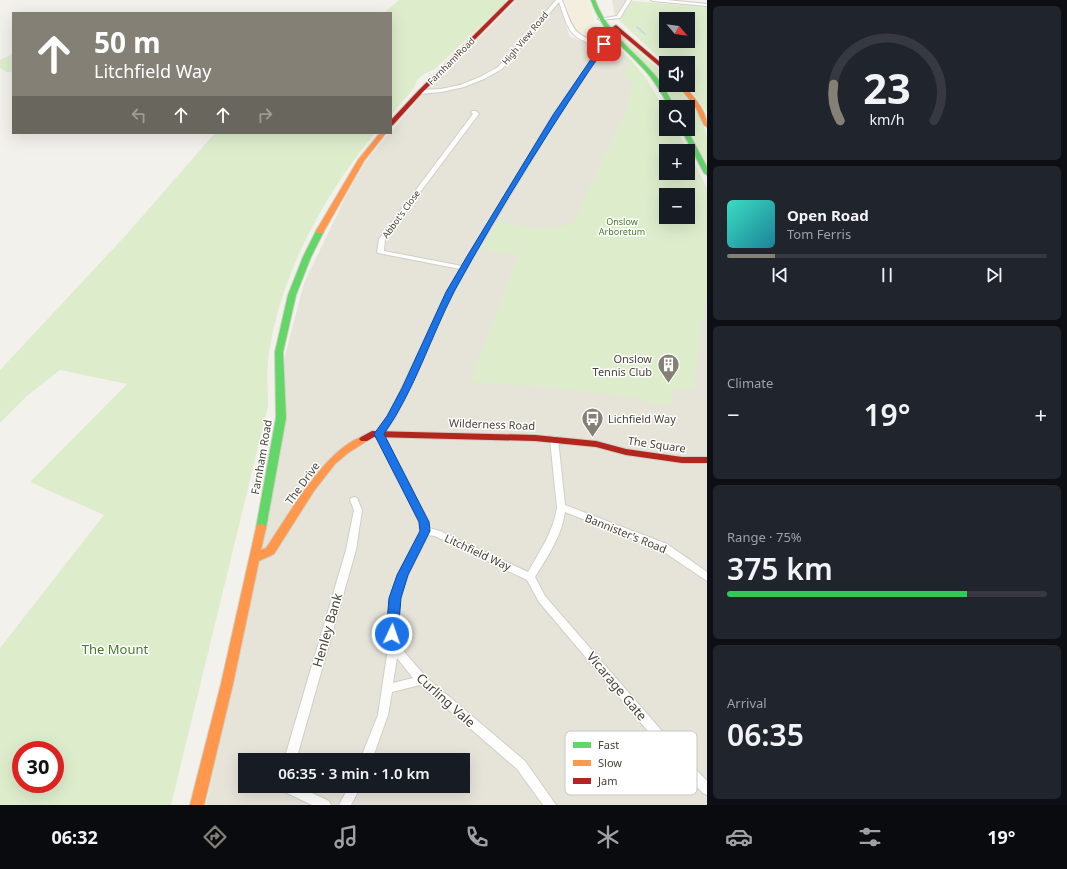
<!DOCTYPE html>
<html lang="en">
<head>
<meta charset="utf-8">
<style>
  body { margin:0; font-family:"Noto Sans",sans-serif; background:#20242c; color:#f1f3f6; height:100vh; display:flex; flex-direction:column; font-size:15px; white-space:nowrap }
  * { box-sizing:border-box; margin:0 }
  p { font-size:13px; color:#9ea1a6 }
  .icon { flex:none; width:22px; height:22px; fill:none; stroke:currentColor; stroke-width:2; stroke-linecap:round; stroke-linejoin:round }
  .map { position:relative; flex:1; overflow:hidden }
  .side { display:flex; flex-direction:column; gap:6px; padding:6px; background:#0d0f14; width:360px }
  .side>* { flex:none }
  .hud { position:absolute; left:12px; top:12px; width:380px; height:122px; border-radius:0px; box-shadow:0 4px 16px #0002; background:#848076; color:#fff; overflow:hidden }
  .needle { width:26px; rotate:119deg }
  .controls { position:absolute; left:659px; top:12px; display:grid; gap:8px }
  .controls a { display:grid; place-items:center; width:36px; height:36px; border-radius:0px; background:#171b24; box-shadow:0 4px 16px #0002; font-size:20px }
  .speed { position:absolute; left:12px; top:741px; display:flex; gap:8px; font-size:20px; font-weight:700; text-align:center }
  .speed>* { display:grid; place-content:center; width:52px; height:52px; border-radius:50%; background:#171b24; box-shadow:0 4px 16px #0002; line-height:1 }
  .speed .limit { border:6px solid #d22; background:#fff; color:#111 }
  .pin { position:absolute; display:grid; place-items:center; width:34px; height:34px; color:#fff; margin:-17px; border-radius:8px; box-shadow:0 2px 6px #0006 }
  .me { position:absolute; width:44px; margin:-22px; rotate:3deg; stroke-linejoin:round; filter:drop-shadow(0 0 3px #0008) }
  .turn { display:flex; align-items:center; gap:14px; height:84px; padding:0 16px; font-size:18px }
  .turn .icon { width:52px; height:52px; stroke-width:2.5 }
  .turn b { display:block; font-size:28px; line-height:34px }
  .lanes { display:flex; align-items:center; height:38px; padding:0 16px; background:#0003; justify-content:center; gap:20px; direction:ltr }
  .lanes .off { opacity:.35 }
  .big { font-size:30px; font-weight:600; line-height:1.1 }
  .side .card { flex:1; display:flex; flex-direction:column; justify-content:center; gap:6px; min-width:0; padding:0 14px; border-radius:6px; background:#20242c }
  .side .dial { align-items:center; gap:0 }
  .dial svg { height:104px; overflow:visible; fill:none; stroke:#363941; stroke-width:7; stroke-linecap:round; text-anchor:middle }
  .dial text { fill:#f1f3f6; stroke:none }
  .song { display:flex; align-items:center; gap:12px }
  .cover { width:48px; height:48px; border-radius:6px; background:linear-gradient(135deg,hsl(170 70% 55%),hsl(190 70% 35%)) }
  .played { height:4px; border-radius:2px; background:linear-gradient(90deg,#848076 15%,#363941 15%) }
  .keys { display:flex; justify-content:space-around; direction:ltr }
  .heat { display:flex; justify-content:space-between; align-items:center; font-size:22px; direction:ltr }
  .charge { height:6px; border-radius:3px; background:linear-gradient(90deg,#34c759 75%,#363941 0) }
  .trip { position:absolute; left:238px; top:753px; width:232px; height:40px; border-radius:0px; background:#171b24; box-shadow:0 4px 16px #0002; font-weight:600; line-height:40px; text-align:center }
  .menu { display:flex; height:64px; justify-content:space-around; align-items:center; background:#090b0e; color:#9ea1a6 }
  .menu .icon { width:28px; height:28px }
  .menu .active { color:#848076 }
  .menu b { font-size:18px; color:#f1f3f6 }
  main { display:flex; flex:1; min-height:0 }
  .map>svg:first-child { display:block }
  .residential { fill:#e6e3d9; fill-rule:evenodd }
  .commercial { fill:#f4eedf }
  .green { fill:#ddedcc; fill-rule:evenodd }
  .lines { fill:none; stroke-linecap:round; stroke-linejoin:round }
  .stream { stroke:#bdd7f0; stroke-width:1.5 }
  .street-casing { stroke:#d0cec9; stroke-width:2 }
  .fast-casing { stroke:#d2cec3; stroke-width:2 }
  .slow-casing { stroke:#d2cec3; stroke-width:2 }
  .jam-casing { stroke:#d2cec3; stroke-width:2 }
  .street { fill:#fdfdfc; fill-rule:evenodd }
  .fast { fill:#63d668; fill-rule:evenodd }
  .slow { fill:#ff974d; fill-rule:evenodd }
  .jam { fill:#b3261e; fill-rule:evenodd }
  .route { fill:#1a73e8; stroke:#114b97 }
  .labels { text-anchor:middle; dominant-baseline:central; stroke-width:3; stroke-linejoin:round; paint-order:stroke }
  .far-street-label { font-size:9px; fill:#484337; stroke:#fff }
  .far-park-label { font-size:9px; fill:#427b29; stroke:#fff }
  .poi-label { font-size:11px; fill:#484337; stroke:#fff; text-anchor:end }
  .street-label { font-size:11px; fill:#484337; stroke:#fff }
  .near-street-label { font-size:13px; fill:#484337; stroke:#fff }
  .near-park-label { font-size:13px; fill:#427b29; stroke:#fff }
  .key { fill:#fff; stroke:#c8c7c3; stroke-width:1 }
  .key-label { font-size:11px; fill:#484337 }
</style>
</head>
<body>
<main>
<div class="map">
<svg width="707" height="805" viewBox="0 0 707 805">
  <rect width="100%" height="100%" fill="#f2f1ec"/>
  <path class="residential" d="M 515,0 L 557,0 L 570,37 L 583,41 L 616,45 L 631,60 L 645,77 L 666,112 L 666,129 L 676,129 L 688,151 L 666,151 L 666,173 L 688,173 L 688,152 L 707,188 L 707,805 L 206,805 L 249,605 L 285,356 L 304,283 L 347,194 L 366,161 L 389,133 L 391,133 L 391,131 L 424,93 L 515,2 ZM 666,195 L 688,195 L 688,217 L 666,217 ZM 245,760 L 463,760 L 463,786 L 245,786 Z
    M 612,0 L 632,0 L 622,15 L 615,16 Z"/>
  <path class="commercial" d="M 565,0 L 589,0 L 595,24 L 607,37 L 600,42 L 582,38 L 574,29 Z"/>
  <path class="green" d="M 399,0 L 506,0 L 505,3 L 435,69 L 424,74 L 417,80 L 414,88 L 391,115 L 391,13 L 385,12 Z
    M 632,1 L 707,7 L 707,112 L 687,85 L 688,63 L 666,63 L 666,65 L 619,20 ZM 666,19 L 688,19 L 688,41 L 666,41 Z
    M 615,31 L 666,75 L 666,85 L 676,85 C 689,100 705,119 707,139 C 707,147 707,156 707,164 L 688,127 L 688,107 L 677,107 L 664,86 L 626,45 Z
    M 13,54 L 13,72 L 6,72 L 0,68 L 0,60 Z
    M 623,60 L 631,60 L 645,77 L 666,112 L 666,129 L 676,129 L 688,151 L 666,151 L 666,173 L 688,173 L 688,152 L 707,188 L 707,291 L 693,388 L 674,389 L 669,406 L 646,402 L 633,397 L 619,395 L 533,386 L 470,382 L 518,256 L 481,249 L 498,221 L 546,230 L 573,223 L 627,110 L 631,81 L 624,76 L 628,63 L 622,62 ZM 666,195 L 688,195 L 688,217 L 666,217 Z
    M 215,133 L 375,133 C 325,194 284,268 270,346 C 266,365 268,387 268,406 L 171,805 L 0,805 L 0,648 L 104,515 L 30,482 L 127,384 L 60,370 L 27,396 L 0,423 L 0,370 L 126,235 ZM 21,750 L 55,750 L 55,784 L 21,784 Z"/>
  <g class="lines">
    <path class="stream" d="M 637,27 L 645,34"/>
    <defs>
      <path id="street" d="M 556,0 L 562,0 C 573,28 572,36 603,43 L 614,38 L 618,39 L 606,46 L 559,115 L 479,247 L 453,292 L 395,418 L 383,434 L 429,522 L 429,528 L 440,531 L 528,572 C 540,551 553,532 557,508 L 550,439 L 554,436 L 558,439 L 565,505 L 667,544 L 707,572 L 707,581 L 661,550 L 565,512 C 562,536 547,557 535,577 L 545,596 L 687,760 L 707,781 L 707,795 L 703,793 L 679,768 L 539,602 L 527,580 L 435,536 L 428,535 L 408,575 L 400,598 L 397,633 L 400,647 L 426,677 L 525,761 L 556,805 L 543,805 L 517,769 L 420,685 L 392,692 L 388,715 L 372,760 L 360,760 L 378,715 L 387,655 L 390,649 L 387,633 L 390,598 L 398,575 L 420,531 L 419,522 L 375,434 L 388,417 L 447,292 L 460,269 L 378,253 L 377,252 L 379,239 L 473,114 L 471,112 L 472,111 L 476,111 L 479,114 L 478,115 L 385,239 L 384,251 L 462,266 L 553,115 L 601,46 C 569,39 569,31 559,2 L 502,69 L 484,79 L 464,87 L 441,92 L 420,94 L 417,92 L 420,90 L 441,89 L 460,85 L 480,77 L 498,67 ZM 397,658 L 413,678 L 393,683 Z
        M 627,0 L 631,0 L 620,18 L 600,20 L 598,19 L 617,16 Z
        M 651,0 L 667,0 L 707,4 L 707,6 L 653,1 Z
        M 354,497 L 357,498 L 362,510 L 356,550 L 296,760 L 284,760 L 346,550 L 354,510 L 350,500 L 351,498 Z
        M 279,786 L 297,786 L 329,801 L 331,805 L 312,805 L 281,790 Z
        M 349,786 L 361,786 L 351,805 L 339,805 Z"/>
      <path id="fast" d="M 591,0 L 595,0 C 608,34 630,47 653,73 C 662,83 668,95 675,107 L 669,107 C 663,96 657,85 649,75 C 626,48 603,35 591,0 Z
        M 681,129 L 687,129 L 707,167 L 707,175 L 704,173 Z
        M 317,229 L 323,229 L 324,231 L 311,257 L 296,295 L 283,352 L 286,418 L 266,528 L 265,531 L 261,532 L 257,531 L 256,528 L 276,418 L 275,352 L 288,295 L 303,257 Z"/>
      <path id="slow" d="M 678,85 L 684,85 C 694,98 707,110 707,127 L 704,125 L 696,108 Z
        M 380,133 L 386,133 L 364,161 L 324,231 L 323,233 L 317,233 L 316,231 L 358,160 Z
        M 364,436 L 367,437 L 369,439 L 367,441 L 348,453 L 335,464 L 314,491 L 274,554 L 259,561 L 233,684 L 204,805 L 190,805 L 221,684 L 256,528 L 257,525 L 261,524 L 265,525 L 266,528 L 261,550 L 266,548 C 288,516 326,447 364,436 Z"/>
      <path id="jam" d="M 509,0 L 514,0 L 422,93 L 393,125 L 391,126 L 391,120 L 418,91 Z
        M 616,25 L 666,67 L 666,72 L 614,28 L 613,27 Z
        M 372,431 L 535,435 L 596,441 L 626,449 L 682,457 L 707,457 L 707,463 L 682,463 L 626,455 L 596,447 L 535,441 L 374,437 L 367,441 L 361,441 L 359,439 L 361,437 Z"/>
    </defs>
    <use href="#street" class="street-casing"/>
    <use href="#fast" class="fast-casing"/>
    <use href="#slow" class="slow-casing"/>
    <use href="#jam" class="jam-casing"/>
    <use href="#street" class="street"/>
    <use href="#fast" class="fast"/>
    <use href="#slow" class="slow"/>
    <use href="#jam" class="jam"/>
  </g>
  <path class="route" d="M 602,43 L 607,44 C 553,124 501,206 455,290 C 430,338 415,390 384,434 L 429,522 L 430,531 L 408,575 L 401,598 L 398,634 L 396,637 L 392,638 L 388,637 L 386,634 L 389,598 L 397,575 L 420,531 L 419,522 L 374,434 L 387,416 L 402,388 L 446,292 L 466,258 L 553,115 Z"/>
  <defs>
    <symbol id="building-pin" viewBox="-11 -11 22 30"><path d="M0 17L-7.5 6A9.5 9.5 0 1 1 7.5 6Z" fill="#848076" stroke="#fff"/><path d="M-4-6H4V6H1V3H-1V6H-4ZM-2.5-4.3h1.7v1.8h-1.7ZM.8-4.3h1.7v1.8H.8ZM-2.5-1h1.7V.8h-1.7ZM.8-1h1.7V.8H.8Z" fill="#fff"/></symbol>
    <symbol id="bus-pin" viewBox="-11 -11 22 30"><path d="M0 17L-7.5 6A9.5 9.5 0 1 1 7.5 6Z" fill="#848076" stroke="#fff"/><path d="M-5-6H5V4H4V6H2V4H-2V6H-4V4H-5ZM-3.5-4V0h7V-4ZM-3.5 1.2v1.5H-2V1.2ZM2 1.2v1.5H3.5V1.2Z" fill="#fff"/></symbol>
  </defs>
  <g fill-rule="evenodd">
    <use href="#building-pin" x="656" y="352" width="25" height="34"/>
    <use href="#bus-pin" x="580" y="406" width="25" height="34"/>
  </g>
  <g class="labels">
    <g class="far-street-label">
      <text transform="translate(525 38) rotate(-50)">High View Road</text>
      <text transform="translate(451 61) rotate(-45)">Farnham Road</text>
      <text transform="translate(401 214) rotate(-54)">Abbot's Close</text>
    </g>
    <g class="far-park-label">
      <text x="622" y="221">Onslow<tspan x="622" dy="10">Arboretum</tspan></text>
    </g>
    <g class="poi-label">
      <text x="652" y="358">Onslow<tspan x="652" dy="13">Tennis Club</tspan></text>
      <text x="608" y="418" text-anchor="start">Lichfield Way</text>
    </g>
    <g class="street-label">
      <text transform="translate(492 424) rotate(2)">Wilderness Road</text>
      <text transform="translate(657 444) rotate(8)">The Square</text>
      <text transform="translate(261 457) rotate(-80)">Farnham Road</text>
      <text transform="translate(302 483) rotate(-54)">The Drive</text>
      <text transform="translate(626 533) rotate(22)">Bannister's Road</text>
      <text transform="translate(478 552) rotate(25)">Litchfield Way</text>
    </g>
    <g class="near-street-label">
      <text transform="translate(327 630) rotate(-74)">Henley Bank</text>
      <text transform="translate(617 686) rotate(50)">Vicarage Gate</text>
      <text transform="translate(446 700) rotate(42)">Curling Vale</text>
    </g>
    <g class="near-park-label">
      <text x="115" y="649">The Mount</text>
    </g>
  </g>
  <rect x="565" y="731" width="132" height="64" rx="6" class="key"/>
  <rect x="573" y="742" width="18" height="6" fill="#63d668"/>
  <rect x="573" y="760" width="18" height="6" fill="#ff974d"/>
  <rect x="573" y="778" width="18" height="6" fill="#b3261e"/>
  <g class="key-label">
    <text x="598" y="749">Fast</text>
    <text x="598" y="767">Slow</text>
    <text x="598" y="785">Jam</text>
  </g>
</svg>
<div class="controls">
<a><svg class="needle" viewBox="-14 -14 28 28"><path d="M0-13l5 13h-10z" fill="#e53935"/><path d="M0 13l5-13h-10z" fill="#9ea1a6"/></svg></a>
<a><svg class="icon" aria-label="sound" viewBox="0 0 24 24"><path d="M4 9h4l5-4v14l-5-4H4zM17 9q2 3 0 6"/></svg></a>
<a><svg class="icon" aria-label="search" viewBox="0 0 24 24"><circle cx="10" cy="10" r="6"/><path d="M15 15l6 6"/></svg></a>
<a>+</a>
<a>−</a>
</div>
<div class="speed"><div class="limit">30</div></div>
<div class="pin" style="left:604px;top:44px;background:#d93025"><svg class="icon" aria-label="arrive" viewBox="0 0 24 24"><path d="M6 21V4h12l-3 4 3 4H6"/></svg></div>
<svg class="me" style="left:392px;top:634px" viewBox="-20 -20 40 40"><circle r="17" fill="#1a73e8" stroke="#fff" stroke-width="3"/><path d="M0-11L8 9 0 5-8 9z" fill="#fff"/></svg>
<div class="trip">06:35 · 3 min · 1.0 km</div>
<div class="hud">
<div class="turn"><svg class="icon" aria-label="ahead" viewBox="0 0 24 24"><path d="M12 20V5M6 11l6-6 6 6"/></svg><div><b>50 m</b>Litchfield Way</div></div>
<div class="lanes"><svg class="icon off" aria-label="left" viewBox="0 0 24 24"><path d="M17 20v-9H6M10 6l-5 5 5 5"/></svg><svg class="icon" aria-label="ahead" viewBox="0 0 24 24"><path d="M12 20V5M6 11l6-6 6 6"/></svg><svg class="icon" aria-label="ahead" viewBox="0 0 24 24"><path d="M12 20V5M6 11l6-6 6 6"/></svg><svg class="icon off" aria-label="right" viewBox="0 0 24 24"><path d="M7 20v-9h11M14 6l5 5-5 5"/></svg></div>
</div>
</div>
<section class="side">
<div class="card dial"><svg viewBox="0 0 100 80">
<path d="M14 69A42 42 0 1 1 86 69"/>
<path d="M14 69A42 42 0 0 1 9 41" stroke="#848076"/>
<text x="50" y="56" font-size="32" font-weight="700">23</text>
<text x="50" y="72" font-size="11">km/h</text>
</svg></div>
<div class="card">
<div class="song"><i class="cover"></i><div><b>Open Road</b><p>Tom Ferris</p></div></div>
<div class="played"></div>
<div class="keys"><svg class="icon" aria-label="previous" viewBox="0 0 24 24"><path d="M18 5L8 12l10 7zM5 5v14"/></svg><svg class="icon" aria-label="pause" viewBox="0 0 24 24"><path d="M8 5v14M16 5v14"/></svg><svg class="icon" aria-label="next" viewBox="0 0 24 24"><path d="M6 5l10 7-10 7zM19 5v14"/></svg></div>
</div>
<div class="card"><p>Climate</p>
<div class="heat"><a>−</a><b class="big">19°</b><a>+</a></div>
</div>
<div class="card"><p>Range · 75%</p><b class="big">375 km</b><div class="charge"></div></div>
<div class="card"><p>Arrival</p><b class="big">06:35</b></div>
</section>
</main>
<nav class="menu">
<b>06:32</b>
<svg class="icon active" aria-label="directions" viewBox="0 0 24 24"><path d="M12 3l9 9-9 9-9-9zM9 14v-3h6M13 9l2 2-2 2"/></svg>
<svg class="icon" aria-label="music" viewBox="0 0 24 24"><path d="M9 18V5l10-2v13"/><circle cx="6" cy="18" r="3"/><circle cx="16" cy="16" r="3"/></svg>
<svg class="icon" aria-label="phone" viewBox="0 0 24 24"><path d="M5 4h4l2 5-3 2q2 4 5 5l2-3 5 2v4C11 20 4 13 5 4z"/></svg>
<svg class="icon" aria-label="climate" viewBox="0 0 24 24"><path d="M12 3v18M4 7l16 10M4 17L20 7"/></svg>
<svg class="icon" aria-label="car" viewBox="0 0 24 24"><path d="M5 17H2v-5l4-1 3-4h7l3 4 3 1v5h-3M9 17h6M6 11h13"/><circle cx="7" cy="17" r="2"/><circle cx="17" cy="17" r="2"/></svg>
<svg class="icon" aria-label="filters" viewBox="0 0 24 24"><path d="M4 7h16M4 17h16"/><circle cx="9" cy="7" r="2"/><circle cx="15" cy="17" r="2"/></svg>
<b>19°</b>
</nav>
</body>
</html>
